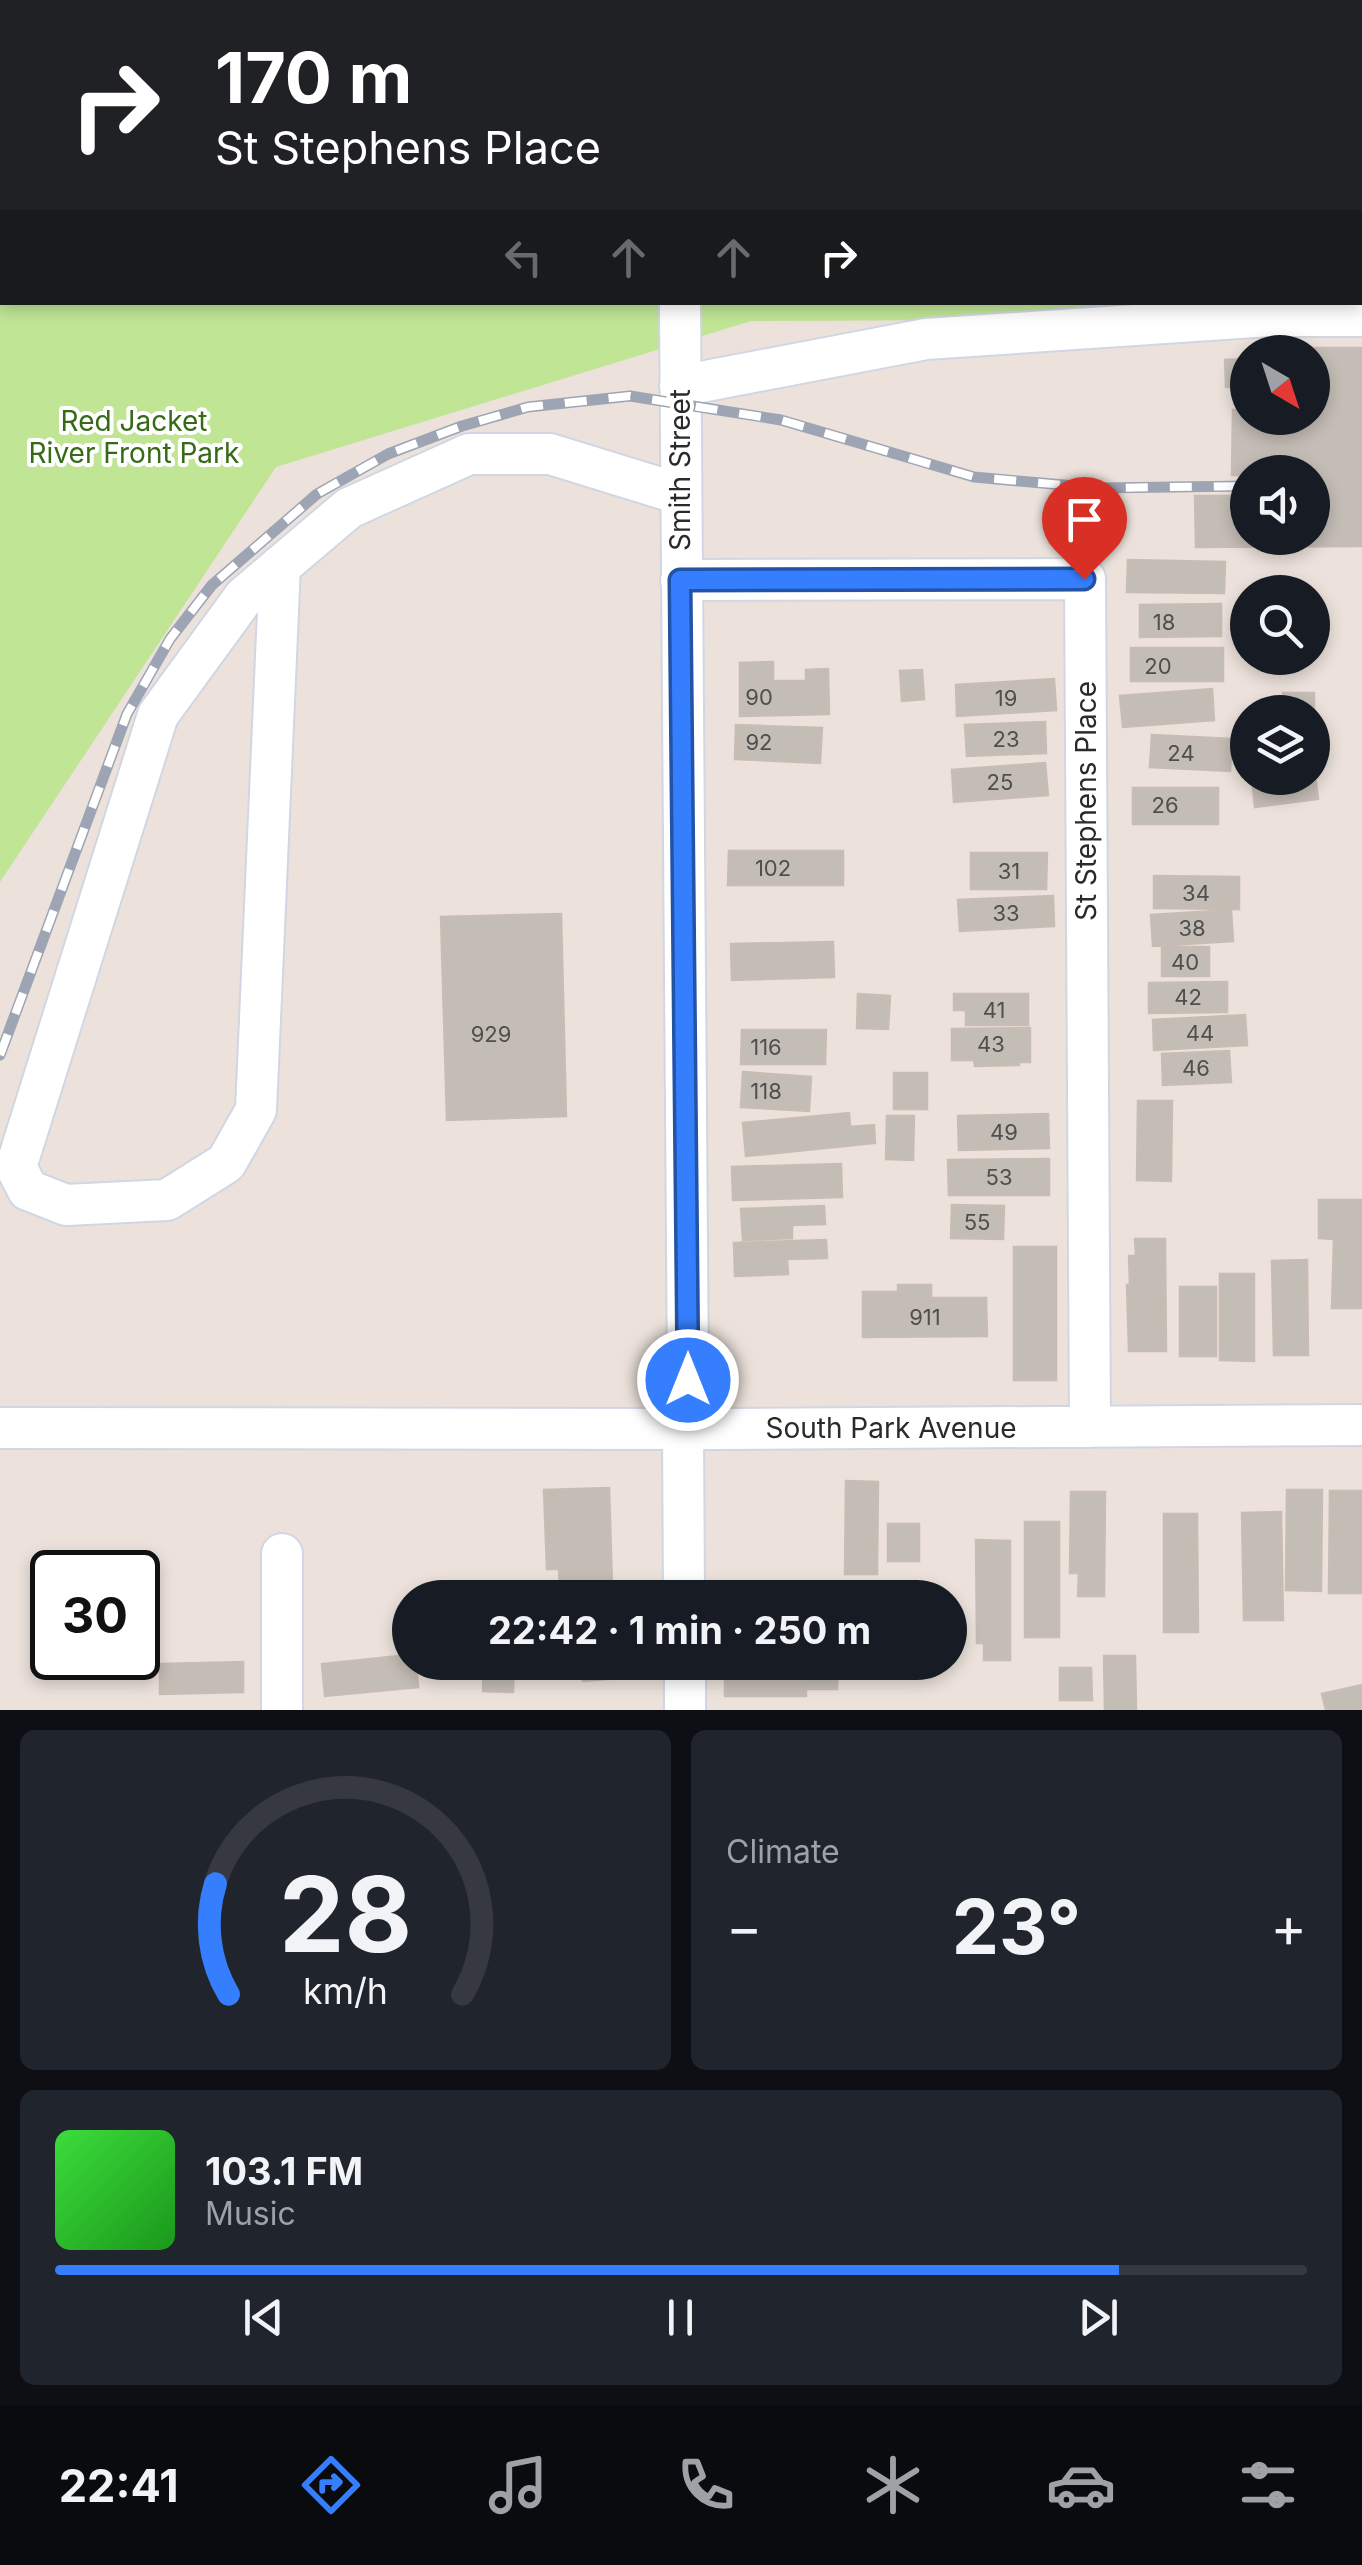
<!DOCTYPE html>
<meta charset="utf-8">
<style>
:root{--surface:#171b24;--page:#20242c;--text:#f1f3f6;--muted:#9ea1a6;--line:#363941;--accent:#357fff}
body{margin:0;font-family:Inter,sans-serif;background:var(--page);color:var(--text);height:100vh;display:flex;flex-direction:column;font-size:38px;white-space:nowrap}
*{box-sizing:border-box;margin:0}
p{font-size:32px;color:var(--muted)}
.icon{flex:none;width:55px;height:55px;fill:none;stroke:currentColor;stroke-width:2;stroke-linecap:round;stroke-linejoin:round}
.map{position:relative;height:1710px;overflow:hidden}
.drawer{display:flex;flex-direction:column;gap:20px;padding:20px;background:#0d0f14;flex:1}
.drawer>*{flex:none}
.top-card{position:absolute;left:0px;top:0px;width:1362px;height:305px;box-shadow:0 5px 15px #0003;background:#202124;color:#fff;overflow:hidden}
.needle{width:65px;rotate:141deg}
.tools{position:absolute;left:1230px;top:335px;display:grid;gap:20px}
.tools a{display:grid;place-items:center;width:100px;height:100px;border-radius:50%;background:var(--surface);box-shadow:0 5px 15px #0003;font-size:50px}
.speed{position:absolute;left:30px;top:1550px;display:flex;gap:20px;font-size:50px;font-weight:700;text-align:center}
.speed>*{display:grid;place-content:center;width:130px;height:130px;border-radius:50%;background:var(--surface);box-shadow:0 5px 15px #0003;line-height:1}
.speed .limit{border:5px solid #111;border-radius:15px;background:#fff;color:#111}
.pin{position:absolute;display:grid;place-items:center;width:85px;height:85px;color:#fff;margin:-102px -42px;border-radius:50% 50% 50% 0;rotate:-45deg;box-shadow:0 0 10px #0007}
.pin .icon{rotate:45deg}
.me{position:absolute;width:110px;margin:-55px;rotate:0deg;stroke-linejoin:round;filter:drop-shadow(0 0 8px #0008)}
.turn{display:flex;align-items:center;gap:35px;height:210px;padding:0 50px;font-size:45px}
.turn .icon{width:130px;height:130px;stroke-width:2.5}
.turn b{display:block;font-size:70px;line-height:85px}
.lanes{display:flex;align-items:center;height:95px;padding:0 50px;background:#0003;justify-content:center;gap:50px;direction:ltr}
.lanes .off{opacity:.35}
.big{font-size:75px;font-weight:700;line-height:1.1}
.drawer .card{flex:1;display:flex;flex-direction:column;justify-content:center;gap:15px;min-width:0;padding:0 35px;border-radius:15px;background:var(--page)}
.drawer .dial{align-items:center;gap:0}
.dial svg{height:260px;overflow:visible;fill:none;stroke:var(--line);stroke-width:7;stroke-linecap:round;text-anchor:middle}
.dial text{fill:var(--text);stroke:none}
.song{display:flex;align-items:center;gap:30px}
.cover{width:120px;height:120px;border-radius:15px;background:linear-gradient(135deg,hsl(120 70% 55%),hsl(120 70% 35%))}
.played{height:10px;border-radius:5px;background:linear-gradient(90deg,var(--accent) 85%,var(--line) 85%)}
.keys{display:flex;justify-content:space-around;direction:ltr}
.heat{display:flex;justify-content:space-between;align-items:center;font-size:55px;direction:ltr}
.drawer .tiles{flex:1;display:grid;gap:20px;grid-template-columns:1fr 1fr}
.card:last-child{grid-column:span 2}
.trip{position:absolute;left:392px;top:1580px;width:575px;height:100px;border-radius:50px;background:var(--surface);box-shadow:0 5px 15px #0003;font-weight:700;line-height:100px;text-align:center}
.dock{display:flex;height:160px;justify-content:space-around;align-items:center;background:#090b0e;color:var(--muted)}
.dock .icon{width:70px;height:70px}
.dock .current{color:var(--accent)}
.dock b{font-size:45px;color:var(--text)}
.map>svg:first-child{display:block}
.green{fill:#bfe595;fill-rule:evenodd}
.building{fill:#c4bdb6;stroke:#c8bdb4;stroke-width:2.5}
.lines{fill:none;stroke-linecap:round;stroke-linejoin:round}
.minor-casing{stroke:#d0d7e3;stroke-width:44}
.minor{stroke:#fff;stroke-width:40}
.rail-casing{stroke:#9da5b5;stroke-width:11}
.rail{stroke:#fff;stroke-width:8;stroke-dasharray:22;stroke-linecap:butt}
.route-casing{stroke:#2253a6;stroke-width:25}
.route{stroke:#357fff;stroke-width:18}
.labels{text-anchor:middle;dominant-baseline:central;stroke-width:8;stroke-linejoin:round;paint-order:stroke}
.number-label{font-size:22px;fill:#504f4d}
.park-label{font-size:28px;fill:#376917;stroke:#fff}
.street-label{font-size:28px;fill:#2a2a2a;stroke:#fff}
</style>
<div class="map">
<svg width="1362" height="1710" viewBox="0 0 1362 1710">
<rect width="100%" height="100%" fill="#ece2db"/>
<path class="green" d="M0,0H1362V318L751,321L276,467L0,882ZM2,2H1360V302H2Z"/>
<path class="building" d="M1312,348H1362V546L1196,547L1195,496H1248V538H1312V497H1321L1322,476H1312V472H1248V475H1232L1233,410H1248V418H1312V410L1321,409L1322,364H1312Z
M1248,359V387H1226L1225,360Z
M1128,560L1225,562L1224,593L1127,592Z
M1221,604V636L1140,637V605Z
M1131,648H1223V681H1131Z
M773,662V681H806V670L828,669L829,714L740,716V663Z
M922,670L924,699L902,701L900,671Z
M1054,679L1056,710L957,716L956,685Z
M1212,689L1214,720L1123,727L1120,696Z
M1283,693H1314V734L1312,712H1283Z
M1045,722L1046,753L967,756L965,725Z
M736,725L822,728L820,763L735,759Z
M1152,735L1232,739L1230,771L1150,767Z
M1045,763L1048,795L954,802L952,770Z
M1312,767H1314L1318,799L1255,807L1252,778H1312Z
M1133,788H1218V824H1133Z
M729,851H843V885H728Z
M971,853H1047L1046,889H971Z
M1154,876L1239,877V909L1154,908Z
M1053,896L1054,926L960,931L958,900Z
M1231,910L1233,941L1153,946L1151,915Z
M561,914L566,1116L447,1120L441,917Z
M833,942L834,977L732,980L731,944Z
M1162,947H1209V976H1162Z
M1227,982V1012L1149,1013V983Z
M858,994L890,996L888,1029L857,1028Z
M954,994H1028V1025H966V1010H954Z
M1245,1015L1247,1045L1154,1050L1153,1020Z
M1030,1028V1062H1019V1065L975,1066L974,1060H952V1029Z
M742,1030H826L825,1064H741Z
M1229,1051L1231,1082L1163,1085L1162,1054Z
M743,1072L811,1077L809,1111L741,1107Z
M894,1073H927V1109H894Z
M1138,1101H1172L1171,1181L1137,1180Z
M849,1113L850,1127L874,1125L875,1143L746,1156L743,1123Z
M1048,1114L1049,1148L959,1150L958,1116Z
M887,1116H914L913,1160L886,1159Z
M1049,1159V1195H949L948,1160Z
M841,1164L842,1197L733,1200L732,1167Z
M1319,1200H1362L1361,1308H1332L1334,1239L1319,1238Z
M952,1205L1004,1206L1003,1239L951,1238Z
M824,1206L825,1224L792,1225V1238L743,1240L741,1209Z
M1135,1239H1165L1166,1351H1129L1127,1285H1130L1129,1256H1136Z
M826,1240L827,1258L787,1259L788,1274L735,1276L734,1243Z
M1014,1247H1056V1380H1014Z
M1307,1260L1308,1355H1274L1272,1261Z
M1220,1274H1254V1361L1220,1360Z
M898,1285H931V1298H986L987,1336L863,1337V1292H898Z
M1180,1287H1216V1356H1180Z
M846,1481L878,1482L877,1574H845Z
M609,1488L612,1584L580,1585V1598H560L559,1569H547L544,1490Z
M1287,1490H1322L1321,1591L1286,1590Z
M1330,1491H1362V1593H1329Z
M1071,1492H1105L1104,1596H1078L1079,1573H1070Z
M1281,1512L1283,1620H1244L1242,1513Z
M1164,1514H1197L1198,1632H1164Z
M1025,1522H1059V1637H1025Z
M888,1524H919V1561H888Z
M976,1540L1010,1541V1660H984V1643H977Z
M410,1655V1662H416L418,1687L325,1696L322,1664Z
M1104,1656H1135L1136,1710H1105Z
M243,1662V1692L160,1694V1664Z
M484,1662H514L513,1692L483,1691Z
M582,1662H618L619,1678L583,1681Z
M725,1663H838L837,1689H806V1696H725Z
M1060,1668H1091L1092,1700H1060Z
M1362,1685V1710H1326L1322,1694Z"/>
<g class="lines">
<defs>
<path id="minor" d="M678,0V2
M680,302L688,1380L683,1429L684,1598
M680,386L926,339L1269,316H1362
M280,566L256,1110L226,1163L167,1200L66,1205L28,1190L16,1167L158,715L244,597L349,508L469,454H550L680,494
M681,580L1085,579L1090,1427
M0,1428L713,1429L1362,1425
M282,1554V1710
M685,1662V1710"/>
</defs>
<use href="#minor" class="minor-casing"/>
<use href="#minor" class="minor"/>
<defs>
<path id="rail" d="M0,1055L127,714L170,639L212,585L317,494L388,454L462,426L528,407L630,396L781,420L974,477L1098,488L1248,486"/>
</defs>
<use href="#rail" class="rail-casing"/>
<use href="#rail" class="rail"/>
</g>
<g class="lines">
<defs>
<path id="route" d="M688,1380L680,580L1084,579"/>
</defs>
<use href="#route" class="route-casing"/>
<use href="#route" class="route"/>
</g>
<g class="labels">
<g class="number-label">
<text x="1164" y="622">18</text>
<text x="1158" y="666">20</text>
<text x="759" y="697">90</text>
<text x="1006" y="698">19</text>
<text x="1006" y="739">23</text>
<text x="759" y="742">92</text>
<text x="1181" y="753">24</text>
<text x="1000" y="782">25</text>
<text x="1165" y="805">26</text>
<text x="773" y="868">102</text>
<text x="1009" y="871">31</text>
<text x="1196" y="893">34</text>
<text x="1006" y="913">33</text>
<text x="1192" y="928">38</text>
<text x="1185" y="962">40</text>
<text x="1188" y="997">42</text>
<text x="994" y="1010">41</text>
<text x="1200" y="1033">44</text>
<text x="491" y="1034">929</text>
<text x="991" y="1044">43</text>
<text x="766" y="1047">116</text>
<text x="1196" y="1068">46</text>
<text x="766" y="1091">118</text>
<text x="1004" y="1132">49</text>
<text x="999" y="1177">53</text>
<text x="977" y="1222">55</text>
<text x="925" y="1317">911</text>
</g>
<g class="park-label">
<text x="134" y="421">Red Jacket<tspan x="134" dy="32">River Front Park</tspan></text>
</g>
<g class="street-label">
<text transform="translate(680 470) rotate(-90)">Smith Street</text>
<text transform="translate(1086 801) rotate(-90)">St Stephens Place</text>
<text x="891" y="1428">South Park Avenue</text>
</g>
</g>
</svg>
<div class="tools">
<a><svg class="needle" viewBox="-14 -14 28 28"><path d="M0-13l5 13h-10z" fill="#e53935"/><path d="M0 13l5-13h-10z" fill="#9ea1a6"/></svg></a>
<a><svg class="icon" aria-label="sound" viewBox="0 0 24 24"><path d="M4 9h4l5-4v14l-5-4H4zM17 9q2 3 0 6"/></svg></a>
<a><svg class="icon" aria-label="search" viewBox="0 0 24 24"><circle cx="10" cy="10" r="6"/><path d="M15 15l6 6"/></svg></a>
<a><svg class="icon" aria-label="layers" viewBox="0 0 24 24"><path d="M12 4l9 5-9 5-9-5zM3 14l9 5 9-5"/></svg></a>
</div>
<div class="speed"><div class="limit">30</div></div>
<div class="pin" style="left:1084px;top:579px;background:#d93025"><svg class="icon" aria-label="arrive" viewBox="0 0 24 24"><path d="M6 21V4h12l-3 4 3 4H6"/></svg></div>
<svg class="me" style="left:688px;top:1380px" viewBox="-20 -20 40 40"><circle r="17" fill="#357fff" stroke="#fff" stroke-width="3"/><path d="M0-11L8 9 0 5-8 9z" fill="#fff"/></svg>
<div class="trip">22:42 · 1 min · 250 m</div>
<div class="top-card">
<div class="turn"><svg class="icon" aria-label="right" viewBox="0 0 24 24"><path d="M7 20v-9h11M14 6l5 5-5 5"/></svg><div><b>170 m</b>St Stephens Place</div></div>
<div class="lanes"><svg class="icon off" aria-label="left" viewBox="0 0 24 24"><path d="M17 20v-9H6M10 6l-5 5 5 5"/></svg><svg class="icon off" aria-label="ahead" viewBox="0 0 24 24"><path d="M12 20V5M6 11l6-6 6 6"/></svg><svg class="icon off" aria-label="ahead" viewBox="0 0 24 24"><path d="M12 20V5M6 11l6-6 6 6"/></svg><svg class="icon" aria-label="right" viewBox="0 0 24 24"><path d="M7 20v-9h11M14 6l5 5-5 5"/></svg></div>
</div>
</div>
<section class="drawer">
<div class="tiles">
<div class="card dial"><svg viewBox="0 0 100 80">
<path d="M14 69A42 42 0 1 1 86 69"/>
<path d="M14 69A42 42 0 0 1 10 35" stroke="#357fff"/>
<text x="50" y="56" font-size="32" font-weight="700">28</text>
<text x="50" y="72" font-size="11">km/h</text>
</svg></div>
<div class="card"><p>Climate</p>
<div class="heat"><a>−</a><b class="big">23°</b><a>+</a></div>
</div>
<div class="card">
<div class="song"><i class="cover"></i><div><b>103.1 FM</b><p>Music</p></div></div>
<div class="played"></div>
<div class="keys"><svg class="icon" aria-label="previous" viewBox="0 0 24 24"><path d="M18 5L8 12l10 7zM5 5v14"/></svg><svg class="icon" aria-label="pause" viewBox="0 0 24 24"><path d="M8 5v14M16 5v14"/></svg><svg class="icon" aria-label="next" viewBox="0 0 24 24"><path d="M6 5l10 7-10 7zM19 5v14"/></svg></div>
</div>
</div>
</section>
<nav class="dock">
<b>22:41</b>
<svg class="icon current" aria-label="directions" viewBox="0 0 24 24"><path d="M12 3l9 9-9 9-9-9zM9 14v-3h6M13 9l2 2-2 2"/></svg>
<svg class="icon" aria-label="music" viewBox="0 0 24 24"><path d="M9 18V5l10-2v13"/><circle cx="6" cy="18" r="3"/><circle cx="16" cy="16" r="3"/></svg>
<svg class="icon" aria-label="phone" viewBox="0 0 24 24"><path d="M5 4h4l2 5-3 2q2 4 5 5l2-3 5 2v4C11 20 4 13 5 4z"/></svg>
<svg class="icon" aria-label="climate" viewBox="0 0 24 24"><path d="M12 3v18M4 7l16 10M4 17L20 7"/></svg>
<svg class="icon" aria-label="car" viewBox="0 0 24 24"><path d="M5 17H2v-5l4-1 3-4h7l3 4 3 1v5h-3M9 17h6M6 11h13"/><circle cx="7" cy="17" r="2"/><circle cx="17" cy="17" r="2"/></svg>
<svg class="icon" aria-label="filters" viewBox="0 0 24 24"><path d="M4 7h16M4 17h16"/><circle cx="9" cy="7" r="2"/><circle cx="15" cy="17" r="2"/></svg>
</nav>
